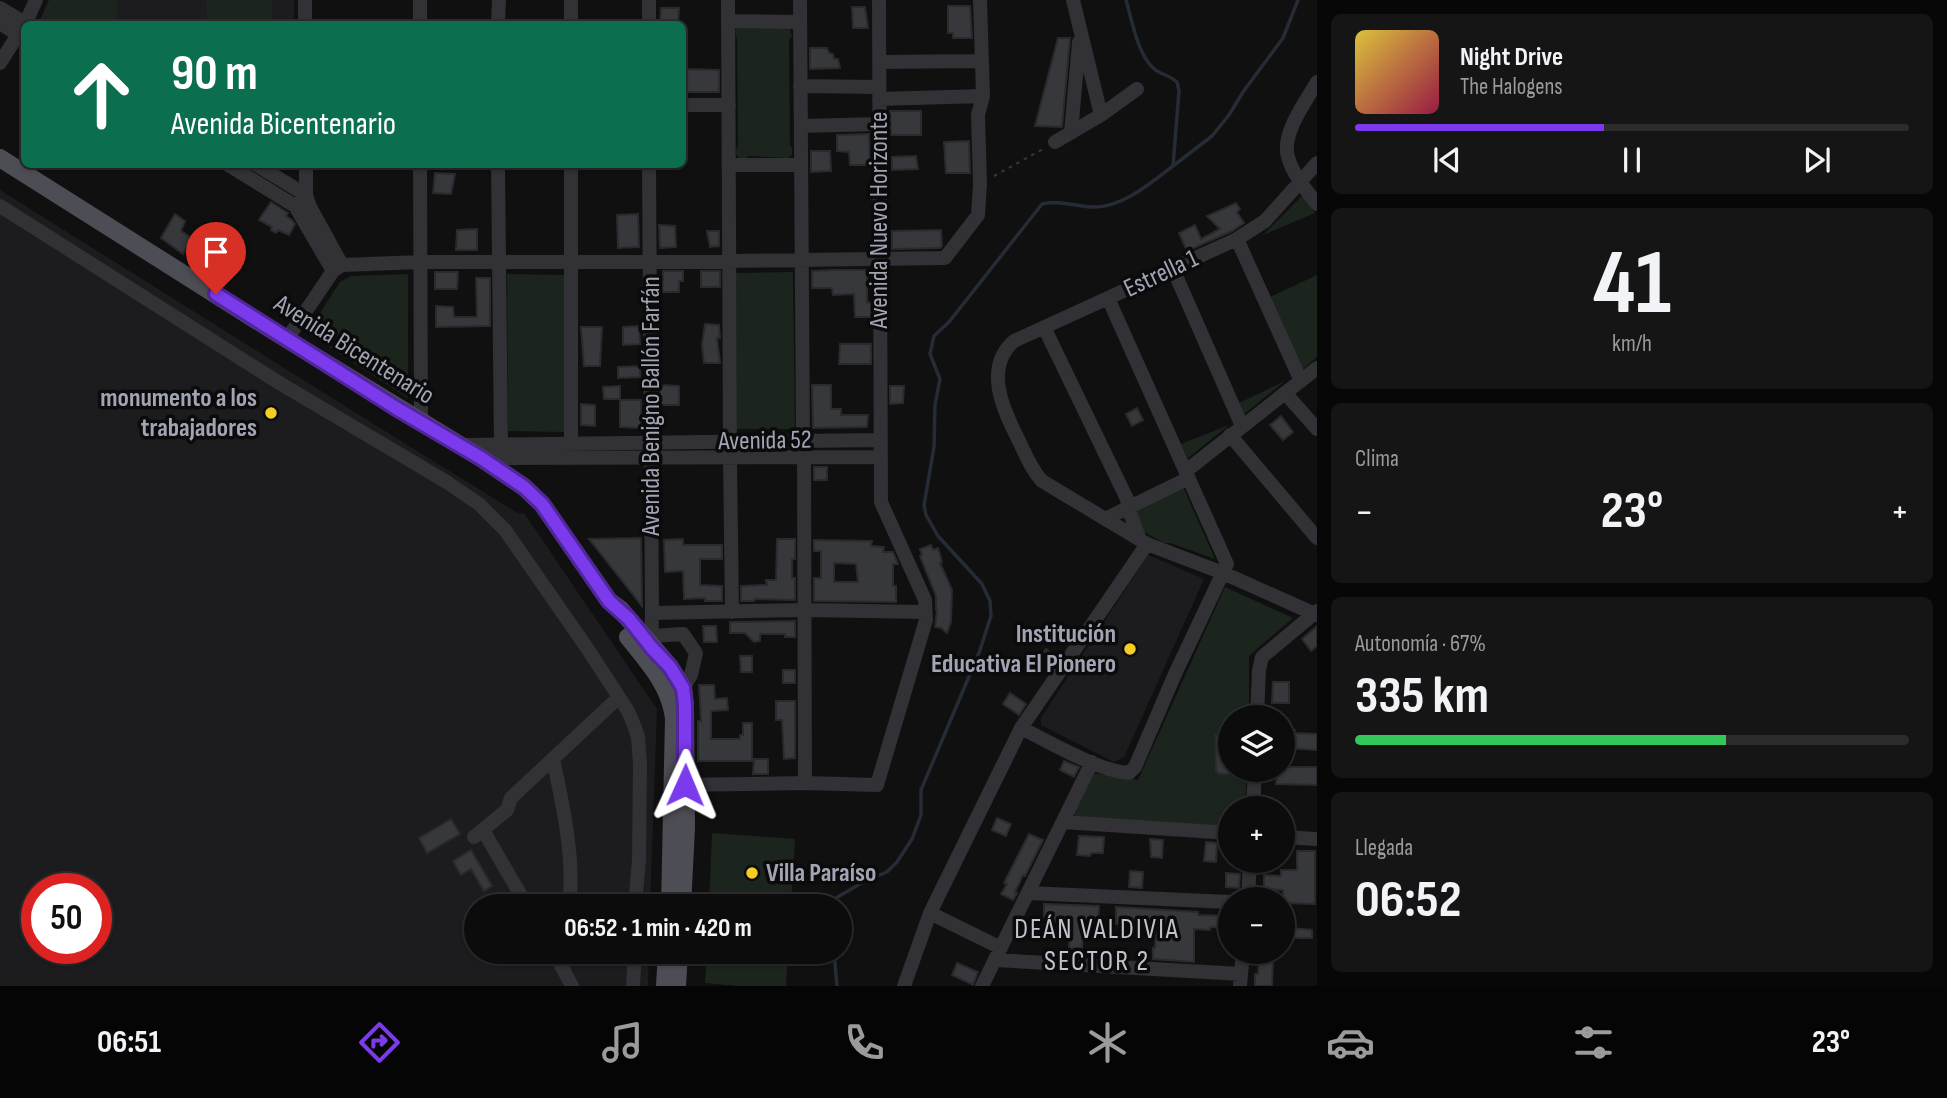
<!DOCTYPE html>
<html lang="es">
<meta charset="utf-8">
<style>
:root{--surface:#0c0c0d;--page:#151516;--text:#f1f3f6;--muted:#9a9b9d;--line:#2c2c2e;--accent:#7c3aed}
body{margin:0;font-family:"Sofia Sans Condensed",sans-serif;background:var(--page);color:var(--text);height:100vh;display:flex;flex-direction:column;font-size:26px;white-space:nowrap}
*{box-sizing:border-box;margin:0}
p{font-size:23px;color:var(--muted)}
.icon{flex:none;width:38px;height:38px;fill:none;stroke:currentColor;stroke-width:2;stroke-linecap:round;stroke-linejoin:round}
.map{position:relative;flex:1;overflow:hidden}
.panel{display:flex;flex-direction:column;gap:14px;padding:14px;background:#070707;width:630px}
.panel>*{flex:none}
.top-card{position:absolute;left:21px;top:21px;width:665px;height:147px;border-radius:10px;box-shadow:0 2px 5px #0004,0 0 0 2px var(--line);background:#0b6e4f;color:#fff;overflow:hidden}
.fabs{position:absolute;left:1218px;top:705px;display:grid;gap:14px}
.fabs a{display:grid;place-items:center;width:77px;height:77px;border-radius:50%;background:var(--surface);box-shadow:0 2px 5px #0004,0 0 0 2px var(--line);font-size:35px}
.speed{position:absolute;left:21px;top:873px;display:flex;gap:14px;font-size:35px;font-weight:700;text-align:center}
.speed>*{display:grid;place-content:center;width:91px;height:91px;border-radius:50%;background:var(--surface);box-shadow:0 2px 5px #0004,0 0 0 2px var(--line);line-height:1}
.speed .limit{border:10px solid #d22;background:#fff;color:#111}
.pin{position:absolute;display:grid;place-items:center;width:60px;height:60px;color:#fff;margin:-72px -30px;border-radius:50% 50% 50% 0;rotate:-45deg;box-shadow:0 0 7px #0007}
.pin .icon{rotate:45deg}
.me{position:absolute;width:77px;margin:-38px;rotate:1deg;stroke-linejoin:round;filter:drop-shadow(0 0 5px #0008)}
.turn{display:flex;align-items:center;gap:24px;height:147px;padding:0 35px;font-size:32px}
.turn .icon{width:91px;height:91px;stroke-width:2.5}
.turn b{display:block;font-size:49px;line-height:60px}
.big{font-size:52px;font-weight:700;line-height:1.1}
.panel .card{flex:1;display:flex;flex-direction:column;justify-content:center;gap:10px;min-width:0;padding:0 24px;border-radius:10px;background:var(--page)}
.panel .dial{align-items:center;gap:0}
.dial b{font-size:91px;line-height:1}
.song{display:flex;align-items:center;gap:21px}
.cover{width:84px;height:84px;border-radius:10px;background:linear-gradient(135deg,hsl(50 70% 55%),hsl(340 70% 35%))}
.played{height:7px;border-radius:4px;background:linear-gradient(90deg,var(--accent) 45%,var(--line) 45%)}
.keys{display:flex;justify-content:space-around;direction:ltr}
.heat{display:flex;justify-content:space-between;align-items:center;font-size:38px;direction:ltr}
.charge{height:10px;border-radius:5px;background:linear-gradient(90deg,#34c759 67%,var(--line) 0)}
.trip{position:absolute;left:464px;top:894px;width:388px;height:70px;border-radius:35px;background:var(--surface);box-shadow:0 2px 5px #0004,0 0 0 2px var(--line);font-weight:700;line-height:70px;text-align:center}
.menu{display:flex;height:112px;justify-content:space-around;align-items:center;background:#050505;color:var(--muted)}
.menu .icon{width:49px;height:49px}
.menu .selected{color:var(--accent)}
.menu b{font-size:32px;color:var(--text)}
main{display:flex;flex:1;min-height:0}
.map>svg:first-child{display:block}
.built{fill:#1c1c1e;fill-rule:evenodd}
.green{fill:#1c241e}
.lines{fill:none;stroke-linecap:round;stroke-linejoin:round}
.stream{stroke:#262c35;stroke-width:3.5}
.building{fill:#37383c;stroke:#2a2a2d;stroke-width:2;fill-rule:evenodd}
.path{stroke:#37383d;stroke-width:2;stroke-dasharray:3.5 5;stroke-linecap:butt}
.minor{stroke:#313136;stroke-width:14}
.major{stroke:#4d4d55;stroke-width:18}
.route-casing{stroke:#51269a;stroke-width:18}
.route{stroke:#7c3aed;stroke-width:12}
.poi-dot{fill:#f6cd23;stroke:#0b0b0c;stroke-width:2.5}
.labels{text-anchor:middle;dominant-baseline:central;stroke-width:7;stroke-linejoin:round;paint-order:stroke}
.street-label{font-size:26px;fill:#a1a4b3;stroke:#0b0b0c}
.poi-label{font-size:26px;font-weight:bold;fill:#a1a4b3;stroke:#0b0b0c;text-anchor:end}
.neighbourhood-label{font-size:28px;letter-spacing:2px;fill:#c2c3cf;stroke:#0b0b0c}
</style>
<main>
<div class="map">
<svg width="1317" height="986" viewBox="0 0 1317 986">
<rect width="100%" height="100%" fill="#101011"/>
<path class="built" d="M49,0H294V24H48L40,20Z
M0,190L372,423L519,514L524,513L657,709L650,906H476V952H649L648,986H0ZM37,889H96V948H37Z
M1148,555L1204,579L1124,757L1114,762L1041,725V718Z"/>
<path class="green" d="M49,0H117V24H48L40,20Z
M206,0H272V24H207Z
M789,27L792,36L789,40L790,146L792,148V155L788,158L748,156L747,158H739C733,152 737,151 738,144L737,40L735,31L737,28Z
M1303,195L1315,213L1263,235Z
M793,272L795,429H737L736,273Z
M408,274V398L307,333L340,282L351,276Z
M507,274L564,275V432L508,431Z
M1317,275V357L1302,370L1268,298Z
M1285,381L1244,414L1239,403Z
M1229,425L1188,458L1181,444Z
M1183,487L1215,559L1170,543H1164L1142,531L1136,511Z
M1225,587L1293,618L1251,654L1249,657V717L1230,718V770H1247L1245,808H1230V827L1075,816L1074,814L1093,773L1138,780Z
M712,833L795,839L791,906H709Z
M707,952H788L786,986H738L705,983Z"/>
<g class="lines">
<path class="stream" d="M1173,166L1212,136L1229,115L1243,92L1283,38L1298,0
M830,906L836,898L865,881L887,872L897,862L912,839L921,815V790L979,653L991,616L990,601L982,584L938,536L926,515L924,505L934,447L935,405L940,379L930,354L934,336L949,322L1042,204C1058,200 1074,206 1091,207C1121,209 1151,183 1173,166L1179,91L1177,82C1170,76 1164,75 1157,71C1138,59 1132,20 1126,0
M834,952L837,986"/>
</g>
<path class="building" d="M948,6H970L972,38H953V33H948Z
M852,7H865L868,28H853Z
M661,8H679L678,24H660Z
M1058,38H1070L1062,127L1035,126Z
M810,48H827L829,53L833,54L834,59H838L840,68L810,69Z
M682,69L719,70V92H682Z
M890,111H921V135H891Z
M869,134L870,165H850L849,152L837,151V135Z
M969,141L970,173H946L944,142Z
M811,151H830L831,171L811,172Z
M916,156L918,169L892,170V157Z
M435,173L455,174L451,194L433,193Z
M271,202L288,213L286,216L292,220L295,224L289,235L278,230L276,233L271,230L272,227L259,220Z
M1236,203L1240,209L1237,212L1244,223L1232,231L1187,251L1179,233L1195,225L1201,239L1220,229L1207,216Z
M175,214L185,221L181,231L192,238L183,254L161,238Z
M638,214L639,247L618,248L617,215Z
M659,225L675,226L676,247L660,248Z
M477,229V250H456L457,230Z
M941,230L942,246L940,248L892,249V231Z
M707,231H719V246L710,247Z
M832,270H867V302L871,303V317H855L854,294L833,295L832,288H812V271Z
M663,271H683V281H679V292H662Z
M701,271H720V287H701Z
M435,272H458L457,289H435Z
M476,278H490V326L436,327V306L453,307L454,317H477Z
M705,324L719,325L720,338H717L720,363H704L702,345Z
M639,326L640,344L623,345V327Z
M581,327H602L600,366H584Z
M840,344H871V364H839Z
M640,366V377L618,378V367Z
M660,385L679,386V405H660Z
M812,385H831V409H841V415H868L867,427L813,428Z
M620,386V399H604L603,387Z
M890,386H904L903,403L890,404Z
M620,400H641V428L620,427Z
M581,404L595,405V426L581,425Z
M1137,408L1143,420L1132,426L1126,414Z
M1281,416L1293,432L1283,440L1270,425Z
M814,467H827V480H814Z
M641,538L642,606L589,539Z
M683,539V545H722V559H700V585L722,586V601H705V598L684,599L683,571L665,572L664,540Z
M777,539H795V559H792V578H795V600L754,599V601H741V586L767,585L766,580H776Z
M814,540L872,541L871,546L884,547L883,552H893L898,564H893V586H896V602L814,601V578H821V551H814ZM834,563L856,564L858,582H834Z
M931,545L933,550L938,548L942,562L940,563L952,590L951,622L947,633L941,628L935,627L937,610H936V596L920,556L922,555L920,549Z
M795,621V637H785V634H760V641L754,642L745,633H730V622Z
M703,626H716L717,642H704Z
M1317,626V646L1311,651L1302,639Z
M1046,649L1058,658L1050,668L1038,660Z
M740,656H752V672H741Z
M783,670H795V683H783Z
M1273,682H1289V703H1272Z
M699,685H714L715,699L727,698L728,710L711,711V739H740V735H743V723H752V761H698V721H701Z
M1010,693L1026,704L1019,715L1003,704Z
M776,701H795V758L784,759L782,720H776Z
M1283,729L1295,730L1294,733L1317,734V750L1283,748Z
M1215,735H1230V772L1228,774H1219L1216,771Z
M754,759H768V774H753Z
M1064,761L1079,767L1074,777L1060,770Z
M1283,767H1317V785L1276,784L1277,770H1283Z
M997,818L1011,824L1006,836L992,830Z
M451,819L460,834L427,853L419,838Z
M1029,834L1043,840L1025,876L1023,875L1015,892L1017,893L1013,900L1001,894L1007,884L1004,883Z
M1079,836L1104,837L1103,853H1091L1090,856L1077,855Z
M1150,839L1163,840L1162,858L1151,857Z
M1206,842L1217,843L1216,862L1204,861Z
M471,850L492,886L484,891L471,869L461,875L453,861Z
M1297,851H1315V904L1283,903V890L1264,889V875L1281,876V870H1297Z
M1130,871L1143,872L1142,888L1129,887Z
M1226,873L1240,874L1239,888L1226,887Z
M1044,904L1099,906L1098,922L1084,921L1082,949L1069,948L1070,923L1050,922V917H1044Z
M1116,907L1198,912V915L1230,916V928L1210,927V930L1194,929V962L1153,959V948H1155L1156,927L1116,924Z
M1292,928L1312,930V938H1292Z
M1259,959L1273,960L1272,986H1255V974H1258Z
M957,963L978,972L973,985L952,975Z"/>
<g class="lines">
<path class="path" d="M994,176L1045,148"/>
<path class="minor" d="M305,0V24
M420,0V24
M649,0V24
M728,0L730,442
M800,0L803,440
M1073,0L1101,115
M0,8L27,24
M728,21L799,22
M0,23L24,39
M25,24L36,0
M498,24L499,0
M571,24V0
M879,62L981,61
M0,63L24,25
M1317,82C1306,101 1281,134 1288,157C1293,175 1306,190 1317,204
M800,86L879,87
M879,99L983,96
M682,105H729
M801,126L879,124
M1071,133L1079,42
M1055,142L1101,115L1137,89
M1317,163L1265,221L1237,239L1014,341C982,369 1005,413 1020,443C1026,456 1032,470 1042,481L1147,544L1223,573L1317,615
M227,164L295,206L333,271
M255,164L306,195L310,207L342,265
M420,164L421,423
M498,164L501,450
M571,164V443
M649,164L652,613L651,650
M730,165H801
M301,200L306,195V164
M0,206L281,384L445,481L479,504L505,530L587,648L628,711L634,725L638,737L640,764L639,859L635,906
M1237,239L1301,381
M1173,269L1242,426
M1044,327L1127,499L1128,507L1140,540
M287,339L333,271L342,265L421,262H650L945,258L978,215L980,184L978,115L983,96L980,0
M1286,394L1317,429
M1230,435L1317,538
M458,445L880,440
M804,457L805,783
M481,458L881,457
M730,458L732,612
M1186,471L1317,368
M1105,519L1189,478
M652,613L805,610L925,612
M683,634L696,653L691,675L683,688
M652,636L683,634
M1257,718L1259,670L1262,657L1317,611
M1021,728C1050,742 1098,771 1129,773L1135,767L1175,674L1227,564L1108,298
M553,759C563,805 575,860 569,906
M676,785L805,783L877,785L926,620L925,600L881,502L879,0
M1253,808L1255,770
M1063,822L1230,833
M483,830L527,906
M474,837L507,810L511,798L619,697
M1283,837L1317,839
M1028,893L1230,902
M1248,900L1250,861
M930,913L1001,948
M554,952L572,986
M995,960L1241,974
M633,986L635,952
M904,986L930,913L1021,728L1147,544
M982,986L1092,762
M1240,986L1243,952"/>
<path class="major" d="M0,158L275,332L481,458L524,487L542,504L609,601L620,609L670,667L683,688L685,705L686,828L682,906
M628,637C648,662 670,685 674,718L670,906
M665,986L667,952
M677,986L679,952"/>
</g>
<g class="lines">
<defs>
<path id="route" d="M216,294L396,408L481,458L524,487L542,504L609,601L629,619L652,648L670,667L683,688L685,705V785"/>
</defs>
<use href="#route" class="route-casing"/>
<use href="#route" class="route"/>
</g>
<g class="poi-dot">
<circle cx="271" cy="413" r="7"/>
<circle cx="1130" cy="649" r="7"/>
<circle cx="752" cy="873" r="7"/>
</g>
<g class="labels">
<g class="street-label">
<text transform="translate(879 220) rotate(-90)">Avenida Nuevo Horizonte</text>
<text transform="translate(1161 274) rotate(-25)">Estrella 1</text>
<text transform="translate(354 350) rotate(32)">Avenida Bicentenario</text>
<text transform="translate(651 406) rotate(-90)">Avenida Benigno Ballón Farfán</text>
<text transform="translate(765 441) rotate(-1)">Avenida 52</text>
</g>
<g class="poi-label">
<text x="257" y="398">monumento a los<tspan x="257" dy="30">trabajadores</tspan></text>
<text x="1116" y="634">Institución<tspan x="1116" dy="30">Educativa El Pionero</tspan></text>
<text x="766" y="873" text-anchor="start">Villa Paraíso</text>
</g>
<g class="neighbourhood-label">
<text x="1097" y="929">DEÁN VALDIVIA<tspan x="1097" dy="32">SECTOR 2</tspan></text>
</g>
</g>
</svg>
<div class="fabs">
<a><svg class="icon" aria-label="layers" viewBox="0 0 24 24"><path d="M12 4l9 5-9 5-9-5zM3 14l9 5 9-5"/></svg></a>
<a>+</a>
<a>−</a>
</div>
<div class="speed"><div class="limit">50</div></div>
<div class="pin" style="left:216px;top:294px;background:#d93025"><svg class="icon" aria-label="arrive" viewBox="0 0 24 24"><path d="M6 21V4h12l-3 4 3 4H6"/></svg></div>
<svg class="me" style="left:685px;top:785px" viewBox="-20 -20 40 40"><path d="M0-17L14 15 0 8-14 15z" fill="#7c3aed" stroke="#fff" stroke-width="4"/></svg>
<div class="trip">06:52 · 1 min · 420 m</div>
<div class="top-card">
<div class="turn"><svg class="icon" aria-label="ahead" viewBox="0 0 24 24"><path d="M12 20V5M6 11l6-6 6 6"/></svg><div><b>90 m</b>Avenida Bicentenario</div></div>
</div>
</div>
<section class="panel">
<div class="card">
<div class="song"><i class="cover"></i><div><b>Night Drive</b><p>The Halogens</p></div></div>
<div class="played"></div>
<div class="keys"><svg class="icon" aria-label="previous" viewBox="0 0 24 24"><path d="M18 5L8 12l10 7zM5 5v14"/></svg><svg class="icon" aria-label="pause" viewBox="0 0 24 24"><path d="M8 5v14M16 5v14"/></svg><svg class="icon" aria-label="next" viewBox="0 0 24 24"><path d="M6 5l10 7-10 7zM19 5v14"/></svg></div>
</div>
<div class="card dial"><b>41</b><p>km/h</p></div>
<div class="card"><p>Clima</p>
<div class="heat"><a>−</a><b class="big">23°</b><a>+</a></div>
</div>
<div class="card"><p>Autonomía · 67%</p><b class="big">335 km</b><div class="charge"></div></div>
<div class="card"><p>Llegada</p><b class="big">06:52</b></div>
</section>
</main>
<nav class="menu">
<b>06:51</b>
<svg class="icon selected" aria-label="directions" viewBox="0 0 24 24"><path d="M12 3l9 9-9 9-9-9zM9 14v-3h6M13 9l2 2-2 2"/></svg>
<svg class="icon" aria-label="music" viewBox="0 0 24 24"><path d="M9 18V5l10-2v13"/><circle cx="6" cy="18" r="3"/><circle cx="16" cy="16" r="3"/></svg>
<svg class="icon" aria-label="phone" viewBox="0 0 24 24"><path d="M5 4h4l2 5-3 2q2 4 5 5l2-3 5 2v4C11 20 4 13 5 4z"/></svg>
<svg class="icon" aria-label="climate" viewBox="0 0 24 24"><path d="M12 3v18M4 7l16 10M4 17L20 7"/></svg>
<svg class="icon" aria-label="car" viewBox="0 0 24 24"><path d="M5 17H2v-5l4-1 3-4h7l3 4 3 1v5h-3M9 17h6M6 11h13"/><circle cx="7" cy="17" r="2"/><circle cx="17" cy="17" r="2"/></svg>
<svg class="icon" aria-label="filters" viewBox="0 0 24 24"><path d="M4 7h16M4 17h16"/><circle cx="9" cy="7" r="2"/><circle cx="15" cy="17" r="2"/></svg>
<b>23°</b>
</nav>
